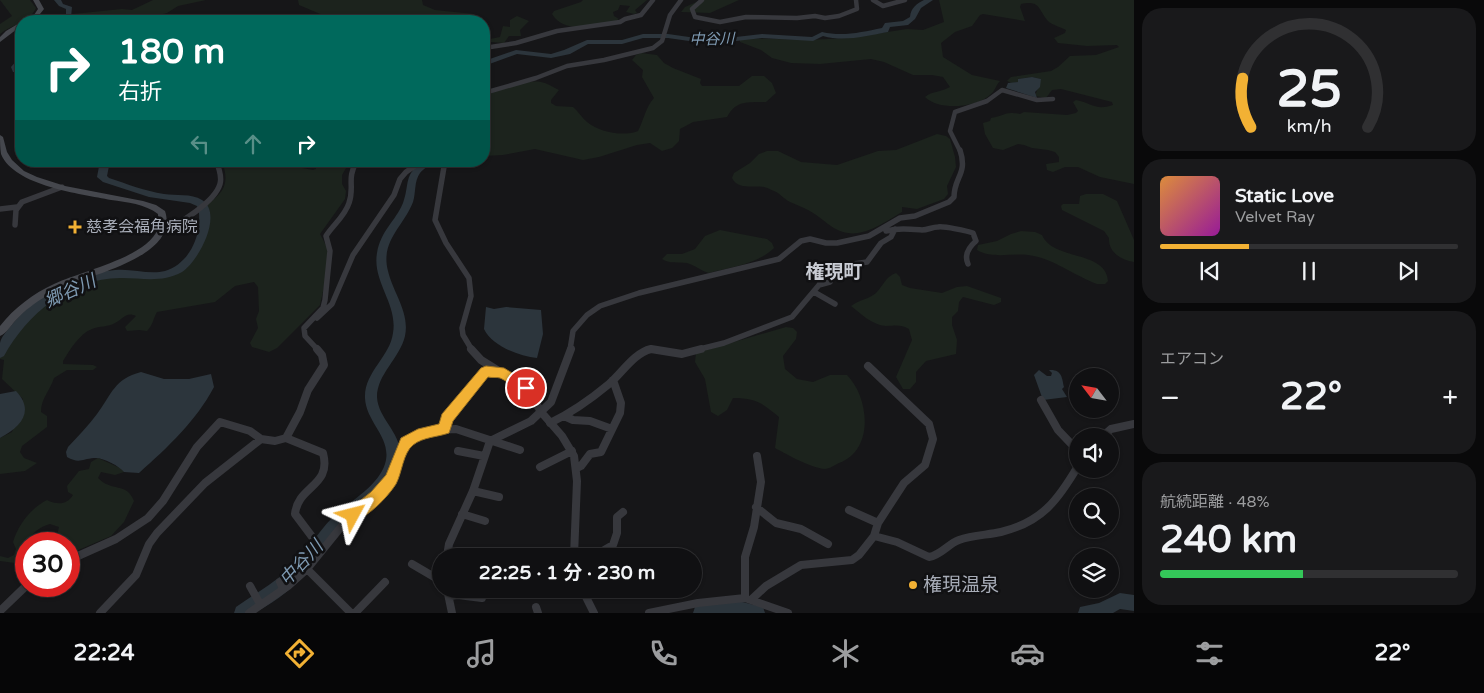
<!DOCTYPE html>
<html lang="ja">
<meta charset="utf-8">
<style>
:root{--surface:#101012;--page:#19191b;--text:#f1f3f6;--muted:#9c9d9f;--line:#303032;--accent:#f2b134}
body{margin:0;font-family:"Varela Round","Noto Sans JP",sans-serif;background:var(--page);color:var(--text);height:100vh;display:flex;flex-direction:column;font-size:19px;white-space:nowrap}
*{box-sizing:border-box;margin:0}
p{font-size:16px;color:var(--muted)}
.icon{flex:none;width:28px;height:28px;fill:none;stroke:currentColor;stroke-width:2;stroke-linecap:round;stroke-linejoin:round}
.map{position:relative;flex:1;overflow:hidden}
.details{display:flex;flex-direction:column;gap:8px;padding:8px;background:#09090a;width:350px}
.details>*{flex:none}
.guide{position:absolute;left:15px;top:15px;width:475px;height:152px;border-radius:20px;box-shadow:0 1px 4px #0004,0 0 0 1px var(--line);background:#00695c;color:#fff;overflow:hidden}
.needle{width:32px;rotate:301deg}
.buttons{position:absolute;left:1069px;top:368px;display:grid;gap:10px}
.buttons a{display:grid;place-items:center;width:50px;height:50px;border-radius:50%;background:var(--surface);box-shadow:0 1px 4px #0004,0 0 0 1px var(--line);font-size:25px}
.speed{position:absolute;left:15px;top:532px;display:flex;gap:10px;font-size:25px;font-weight:700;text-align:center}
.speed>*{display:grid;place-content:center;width:65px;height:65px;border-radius:50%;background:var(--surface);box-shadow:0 1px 4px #0004,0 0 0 1px var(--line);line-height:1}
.speed .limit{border:8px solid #d22;background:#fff;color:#111}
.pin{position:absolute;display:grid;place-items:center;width:42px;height:42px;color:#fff;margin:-21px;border:2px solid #fff;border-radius:50%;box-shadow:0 1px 5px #0007}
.me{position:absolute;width:55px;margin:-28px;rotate:52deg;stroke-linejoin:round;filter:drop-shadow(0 0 4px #0008)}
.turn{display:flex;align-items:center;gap:18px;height:105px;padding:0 20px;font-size:22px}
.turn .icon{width:65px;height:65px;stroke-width:2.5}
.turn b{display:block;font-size:35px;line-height:42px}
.lanes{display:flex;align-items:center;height:48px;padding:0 20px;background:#0003;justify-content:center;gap:25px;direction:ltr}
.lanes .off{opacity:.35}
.big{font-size:38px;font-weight:700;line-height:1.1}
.details .tile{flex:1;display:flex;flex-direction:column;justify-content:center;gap:8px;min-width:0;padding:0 18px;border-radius:20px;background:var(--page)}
.details .dial{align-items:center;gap:0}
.dial svg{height:130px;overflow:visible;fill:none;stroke:var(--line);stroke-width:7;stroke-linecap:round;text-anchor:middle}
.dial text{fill:var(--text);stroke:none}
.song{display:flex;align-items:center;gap:15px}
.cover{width:60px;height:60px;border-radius:8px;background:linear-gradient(135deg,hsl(30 70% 55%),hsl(300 70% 35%))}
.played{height:5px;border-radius:2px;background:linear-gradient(90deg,var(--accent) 30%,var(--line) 30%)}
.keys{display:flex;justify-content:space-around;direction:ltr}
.heat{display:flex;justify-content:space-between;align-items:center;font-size:28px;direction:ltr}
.charge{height:8px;border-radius:4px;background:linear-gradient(90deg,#34c759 48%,var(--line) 0)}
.trip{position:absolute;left:432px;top:548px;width:270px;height:50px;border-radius:25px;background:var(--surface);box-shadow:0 1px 4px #0004,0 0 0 1px var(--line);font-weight:700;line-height:50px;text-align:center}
.tab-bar{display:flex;height:80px;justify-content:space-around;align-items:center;background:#060607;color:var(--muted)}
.tab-bar .icon{width:35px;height:35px}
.tab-bar .selected{color:var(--accent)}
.tab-bar b{font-size:22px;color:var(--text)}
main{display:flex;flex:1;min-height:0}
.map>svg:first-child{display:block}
.green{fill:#1c231d}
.water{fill:#2c353c}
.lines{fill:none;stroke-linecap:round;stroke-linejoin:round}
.river{fill:#2c353c;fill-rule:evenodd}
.minor-far2{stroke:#37383d;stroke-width:4.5}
.minor-far1{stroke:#37383d;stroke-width:5.5}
.minor{stroke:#37383d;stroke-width:8}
.secondary{fill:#45474d;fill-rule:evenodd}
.route{fill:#f2b134;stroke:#9d7322}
.poi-dot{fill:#f2b134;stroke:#111113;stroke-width:2}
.labels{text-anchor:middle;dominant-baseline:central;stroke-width:5;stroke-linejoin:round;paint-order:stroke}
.far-water-label{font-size:15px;font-style:italic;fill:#7f9bb3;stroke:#111113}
.poi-label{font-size:16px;fill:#a8adb8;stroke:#111113;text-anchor:start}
.water-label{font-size:18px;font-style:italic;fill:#7f9bb3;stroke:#111113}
.quarter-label{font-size:19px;font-weight:bold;fill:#c9ccd4;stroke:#111113}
.near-poi-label{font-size:19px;fill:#a8adb8;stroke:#111113;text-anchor:start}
</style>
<main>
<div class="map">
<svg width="1134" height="613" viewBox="0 0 1134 613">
<rect width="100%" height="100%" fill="#161618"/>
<path class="green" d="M0,0H30L36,8C30,22 11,25 0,34V24L12,16Z
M153,0H206L178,6L167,13L155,16L148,21H55L73,14L122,9L132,10Z
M298,0H422L423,5L435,10L474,14L478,21H340V17L325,16L299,5Z
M583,0H647L635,10L637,13L634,14L626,12L630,6L620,5L618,10L613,12L614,16L619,19L614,22C593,25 565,35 552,14L554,11L581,2Z
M701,0H739L710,13L681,12L685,7Z
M939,0H1134V184L1100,177L1078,167H1065L1053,172L1047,170L1046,164L1059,162V157L1055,152L1048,150L1032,148L1024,145L1018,144L1003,150L993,148L985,134L983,123L990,121L991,118C1005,116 1004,111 1020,114L1024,112L1067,115L1076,113L1078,111L1073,102L1076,100C1092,103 1095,111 1113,105L1112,102L1061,89L1052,90L1046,98L1035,96L1041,79L1032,77L1018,79V82L1012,83L1007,81L1011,77L1051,71L1058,67L1070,56L1096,55L1119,47L1117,45L1087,46L1058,43L1054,38L1065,33L1066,30C1061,27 1052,25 1048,21C1038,10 1041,0 1021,4L1020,7L1025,21L983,14L980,15L972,26L955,32L941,43L943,57L972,75L1000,81C996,85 995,91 991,94C977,108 939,111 925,97C932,91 942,92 950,87L943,77L932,75H913L884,62L871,59L820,64L791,63L772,58L761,50L740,42V39L743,38L808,40L848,38L907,29L923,30L944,22Z
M517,16L529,21L520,30L521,36H509L504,43L491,42L484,46V33L490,39L500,37L503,26L510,27V20Z
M641,53L657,55L664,63L673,68L701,79L700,83L702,86H739L752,76H764L772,83L776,93L766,102C749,103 737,99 727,117L693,122L680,129L679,141L672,148L662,151L650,143L637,145L599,157L583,160L535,149L503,155L484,156V97C495,90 528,79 541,82C547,83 553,87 559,90L551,100V103L556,106L573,107C578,111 582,118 587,122C599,132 623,137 638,131C644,120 645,108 654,98L642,77L643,70L632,60L636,55Z
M937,134L946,136L950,139L955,157L956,167L947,186L948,194L944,199L917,209L902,207V212C887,221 866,236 848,233C832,231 822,217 808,210C803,207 796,205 790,202C786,200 782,196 778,193C774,191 768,188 764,187C752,185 738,190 732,178L734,173L750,163L759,154L767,151H778L801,162L837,165L878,151L896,150Z
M222,161H294L302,168L313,170L316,169V165L311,161H350L342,175V184L346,191L345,199L320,234L328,249L327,273L320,305L277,348L269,352L252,347L250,343L258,328L256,319L259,311L258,287L254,282L235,286L215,302L157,312C153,319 153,325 147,331L139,330L127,331L125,327L136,316C126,311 123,319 115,323C109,327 99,326 92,329C79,334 70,350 63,361V364L93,365L97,367L93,370H67L54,378C50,391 41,398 41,412L47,416V427L22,446L20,452L24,458L37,463L25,471L0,474V438L12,432L23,399L2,379L4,360L0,359C0,318 77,274 114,271C129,270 145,277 159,275C190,271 206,236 202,209C222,193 231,187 222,161Z
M1086,194H1103L1117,201L1134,240V262C1121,260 1108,252 1109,238L1104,231L1062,210L1061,206L1063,204H1079L1080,196Z
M720,230L767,239L772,243L774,248C758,264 730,267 709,273C701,271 695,265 687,263C679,262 669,264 662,259L667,254H682L695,249L705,236Z
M1021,231L1035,232L1042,235C1053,261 1106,250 1108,281L1105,284H1097C1073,275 1053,258 1028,255C1011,253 992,259 977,250L978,245L997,241L1011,234Z
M896,273L900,277L902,285L910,288L942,293L957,287L967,286L1001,298V302L994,305L963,297L959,302L958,311L952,317V325L957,340L956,354L926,361L916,372V382L910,389H903L896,377L912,340L909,329C900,324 896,326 886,326C872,325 861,314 851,306C859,300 869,299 876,293C883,286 886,276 896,273Z
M786,327L793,328L797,332L796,339L783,356L785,369L797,379L813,382L830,375H847C869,397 875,450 839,463C835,465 829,469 825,469C811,468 788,455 775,448L779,417C762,403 756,398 733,398L727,410L718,416L711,412L705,379L695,362L696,353Z
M98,458L120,468L124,472L115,475L101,472L98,478C111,492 127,482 134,501L124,522L111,536L69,554V544H55L59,527L50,524C40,527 30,533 28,544H26L25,559L15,563L0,561V556L8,558L14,555L16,549L13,542C18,525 31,508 47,500C57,505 67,505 73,495L68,492L67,486L79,471L89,469L91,462Z"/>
<path class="water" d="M1032,77L1041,79L1040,87L1035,92L1037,98L1006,88L1008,83L1018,82V79Z
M486,307L494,309L506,307L541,310L543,334L537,358C519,356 492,346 484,329Z
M1039,370L1047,376H1051L1052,373L1049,370C1062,369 1062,378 1064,387L1062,389L1067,397L1043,400L1034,375Z
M141,372L164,379H189L211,374L214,387C196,421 168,447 139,473L124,472C119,466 103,457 94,458C82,459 79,464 67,457L66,452L68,447C78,436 88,426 97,414C112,394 114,379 141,372Z
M16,391C35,411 21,427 0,438V394Z"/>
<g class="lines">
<path class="river" d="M54,0H61L63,4L72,7L71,17L66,21H58L66,15V9L59,6Z
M924,0H933L921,8L915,19L908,25L890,27L888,32C866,36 844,42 823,36L813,41L762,38L710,44L668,38H643L622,44H588L570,54L551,58L517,54L484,66V61L516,50L551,54L564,50L587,40H622L643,34H668L710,40L762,34L812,37L822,32C843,37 862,32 882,28L885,23L903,21L910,17C911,8 916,4 924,0Z
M18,59H21V65L19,67L21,69V73L13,72L11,67Z
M100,161H110L107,176L109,178C127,184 145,191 164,194C176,196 191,193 202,200C224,214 198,262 182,272C162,283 143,278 122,278C71,277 27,314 4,356L0,358C0,353 0,347 0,343C1,337 7,331 10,327C35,295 75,274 115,270C131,268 149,275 165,271C185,265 197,245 199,224C199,218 200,212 197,206L190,203L149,197L103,182L97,177Z
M424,161H434C430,166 424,168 420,173C414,181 416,193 413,202C404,226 380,241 388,271C393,293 410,312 405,336C400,358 377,374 377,397C378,419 402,433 400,456C397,490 363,506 342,528C331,540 322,554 312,567C298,584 277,601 256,612C251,613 241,613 234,613L236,607C254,594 275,583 291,567C307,552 317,533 332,518C349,501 377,488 385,464C393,438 366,423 365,398C364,372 390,357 393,333C398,304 372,282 377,253C381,230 395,222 403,203C410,184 403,174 424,161Z
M1120,593L1134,595V611L1120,609L1113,613H1078L1080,607L1099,603Z
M738,601L763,607L765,613H693L695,607L701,605Z"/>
<path class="minor-far2" d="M702,0L692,9L695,17L720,22L746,17L797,18L815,16L825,18L839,16L857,9L856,0
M873,0L883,6L905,0
M484,48L516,43L557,31L620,22L625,19L641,15L653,0
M484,93L536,78L567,66L604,60L653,48L662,41L670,15L681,0
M960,151L950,131L955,112L987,101L1002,90L1037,100L1053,99"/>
<path class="minor-far1" d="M445,161L435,220L446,243L469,278L471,296L462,328L463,335L472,350
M0,209L17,207
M15,225L16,210L22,202L62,187
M162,231C178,225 215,202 220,184C222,177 219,168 216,161
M886,231C899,228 909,229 922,230C928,230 932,227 938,227C944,226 967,231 973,233L976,241C969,247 964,255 968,264
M821,284L814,270L867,262L881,243L891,237L895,229
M814,292L835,304
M317,318L332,304L353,255L394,195L400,179L406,172L422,161
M318,350L305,336L304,328L323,308L325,300L330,251L326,236C333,225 345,216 349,203C355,186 346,179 357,161
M570,350L573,331L587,315L600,306L639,293L779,259L801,241L810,239L826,243H837L869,236L900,218L915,216L949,202L954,197C954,177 968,174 960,150
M646,350H659
M696,350L724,343L792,317L819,285L830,282"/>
<path class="minor" d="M471,349L481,360L526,388L542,413L562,436L574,456L577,481L574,556
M651,349L682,354L701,349
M868,366L929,424L933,439L925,465L904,483L878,523L874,536
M1041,400L1058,430L1078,451
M564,416L573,420L590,421L612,429
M550,423C571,413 591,399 609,384C622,373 634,353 651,349
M445,429V420L486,371L495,374L500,372
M1103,436L1111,429L1134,424
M286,438L300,412L308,390L324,365L322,355L317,349
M458,451L484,456
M540,467L572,451
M577,468L581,466L590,454L601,452L620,413L621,403L613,380
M473,491L499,497
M756,507L776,523L801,529L828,544
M849,510L878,523
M462,514L485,521
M574,552H601L613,545L617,533V517L623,512
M447,556L449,544L473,491L490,441L531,421L551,402L571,349
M69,560L116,539L148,518L163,501L197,447L220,422L250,431L261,439L275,441L286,438L323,453C332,487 298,485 295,514L322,550
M412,564L441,581
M307,569L351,613
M280,582L283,589
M250,586L260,604
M447,589L452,613
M582,589L594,613
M554,590L571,589
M449,596L458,595L482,598
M745,598V557L754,527L761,482L757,456
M752,599L766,586L801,565L852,560L859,555L874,536L897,542L929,557C941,555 948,544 959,540C972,535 988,535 1001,532C1042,522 1058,500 1078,466
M536,607L538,613
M0,611L26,586
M100,613L136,575L149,544L157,533L205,483L261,439
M249,613L288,586L307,569L345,522L383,489L395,473L406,442C421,433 438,429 456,429L520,450
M355,613L385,582
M649,613L698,603L745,598L788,613"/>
<path class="secondary" d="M33,0H39L44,9C38,17 34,21 24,21L34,15L38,9Z
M21,22V26L0,42V37L6,31Z
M0,135L3,137L7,152L12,160L24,171L37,177L65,186L143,201L156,205L165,211C179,253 102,272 74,283C65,286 55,290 46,296C35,303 25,310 16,320C11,325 7,333 0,336V326C14,308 34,293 54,284C81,271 146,258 158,229C159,225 158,219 158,214C145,204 127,202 111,200C81,194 14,186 1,154C0,148 0,141 0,135Z"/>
</g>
<path class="route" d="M486,366L504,368L530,384L532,388L530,391C519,395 510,382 500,378C497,377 492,378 488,377L453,421L449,433C438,437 423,437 413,445C403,453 402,473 396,484C387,498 369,516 353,522L348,520L346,515L348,510L371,492L386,475L401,438L418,429L439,424L442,414L481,368Z"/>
<g class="poi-dot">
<path d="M72.5 219.5h5v5h5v5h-5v5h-5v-5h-5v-5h5z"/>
<circle cx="913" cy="585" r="5"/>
</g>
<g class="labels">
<g class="far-water-label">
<text transform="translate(712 39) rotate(-1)">中谷川</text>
</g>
<g class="poi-label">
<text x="86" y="227">慈孝会福角病院</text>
</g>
<g class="water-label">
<text transform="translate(70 291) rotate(-25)">郷谷川</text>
<text transform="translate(301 563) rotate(-47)">中谷川</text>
</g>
<g class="quarter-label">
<text x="834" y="272">権現町</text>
</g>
<g class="near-poi-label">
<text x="923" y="585">権現温泉</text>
</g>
</g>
</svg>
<div class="buttons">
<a><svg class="needle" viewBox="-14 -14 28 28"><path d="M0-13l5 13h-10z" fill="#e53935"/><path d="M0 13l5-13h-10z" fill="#9c9d9f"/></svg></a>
<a><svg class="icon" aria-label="sound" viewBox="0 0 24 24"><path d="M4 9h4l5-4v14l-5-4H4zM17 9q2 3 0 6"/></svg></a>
<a><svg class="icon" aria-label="search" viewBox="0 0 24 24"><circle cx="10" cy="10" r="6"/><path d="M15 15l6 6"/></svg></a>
<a><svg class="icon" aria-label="layers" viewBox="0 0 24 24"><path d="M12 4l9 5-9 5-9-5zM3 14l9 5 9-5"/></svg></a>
</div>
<div class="speed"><div class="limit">30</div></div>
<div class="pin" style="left:526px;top:388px;background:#d93025"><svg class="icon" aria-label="arrive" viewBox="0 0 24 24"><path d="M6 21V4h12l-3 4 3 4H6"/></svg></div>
<svg class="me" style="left:353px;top:515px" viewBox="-20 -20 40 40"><path d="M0-17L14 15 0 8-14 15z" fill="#f2b134" stroke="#fff" stroke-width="4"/></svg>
<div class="trip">22:25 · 1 分 · 230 m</div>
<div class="guide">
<div class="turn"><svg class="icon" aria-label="right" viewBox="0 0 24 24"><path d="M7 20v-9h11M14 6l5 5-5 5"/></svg><div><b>180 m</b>右折</div></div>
<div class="lanes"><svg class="icon off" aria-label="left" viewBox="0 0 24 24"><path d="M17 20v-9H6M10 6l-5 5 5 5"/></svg><svg class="icon off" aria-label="ahead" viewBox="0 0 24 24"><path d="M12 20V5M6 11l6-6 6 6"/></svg><svg class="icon" aria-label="right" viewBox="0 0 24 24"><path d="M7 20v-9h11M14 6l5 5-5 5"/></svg></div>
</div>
</div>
<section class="details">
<div class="tile dial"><svg viewBox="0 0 100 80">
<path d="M14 69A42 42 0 1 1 86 69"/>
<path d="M14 69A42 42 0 0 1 9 39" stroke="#f2b134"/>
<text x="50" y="56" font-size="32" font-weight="700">25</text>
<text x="50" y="72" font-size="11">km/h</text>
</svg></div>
<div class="tile">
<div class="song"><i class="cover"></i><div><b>Static Love</b><p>Velvet Ray</p></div></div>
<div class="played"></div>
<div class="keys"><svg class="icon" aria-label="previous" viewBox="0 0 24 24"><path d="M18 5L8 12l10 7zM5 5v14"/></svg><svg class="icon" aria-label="pause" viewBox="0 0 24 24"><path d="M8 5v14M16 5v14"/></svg><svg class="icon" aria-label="next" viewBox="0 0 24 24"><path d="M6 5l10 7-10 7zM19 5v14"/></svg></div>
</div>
<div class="tile"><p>エアコン</p>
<div class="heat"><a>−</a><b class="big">22°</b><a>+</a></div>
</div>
<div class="tile"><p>航続距離 · 48%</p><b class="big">240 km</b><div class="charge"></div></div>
</section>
</main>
<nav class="tab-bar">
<b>22:24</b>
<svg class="icon selected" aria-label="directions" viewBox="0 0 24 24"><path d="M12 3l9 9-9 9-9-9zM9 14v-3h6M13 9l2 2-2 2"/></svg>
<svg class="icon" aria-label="music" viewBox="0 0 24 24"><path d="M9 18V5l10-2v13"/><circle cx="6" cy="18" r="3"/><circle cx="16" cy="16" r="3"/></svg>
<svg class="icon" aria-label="phone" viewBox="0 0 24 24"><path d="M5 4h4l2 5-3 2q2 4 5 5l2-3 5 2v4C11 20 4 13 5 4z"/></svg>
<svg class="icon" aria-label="climate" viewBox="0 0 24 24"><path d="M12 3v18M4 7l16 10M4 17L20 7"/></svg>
<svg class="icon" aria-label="car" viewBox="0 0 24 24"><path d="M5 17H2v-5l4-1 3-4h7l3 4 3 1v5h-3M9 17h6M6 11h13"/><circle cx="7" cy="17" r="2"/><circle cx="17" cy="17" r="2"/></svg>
<svg class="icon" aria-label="filters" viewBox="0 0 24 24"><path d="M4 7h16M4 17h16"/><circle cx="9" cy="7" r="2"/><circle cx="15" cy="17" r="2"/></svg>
<b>22°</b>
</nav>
